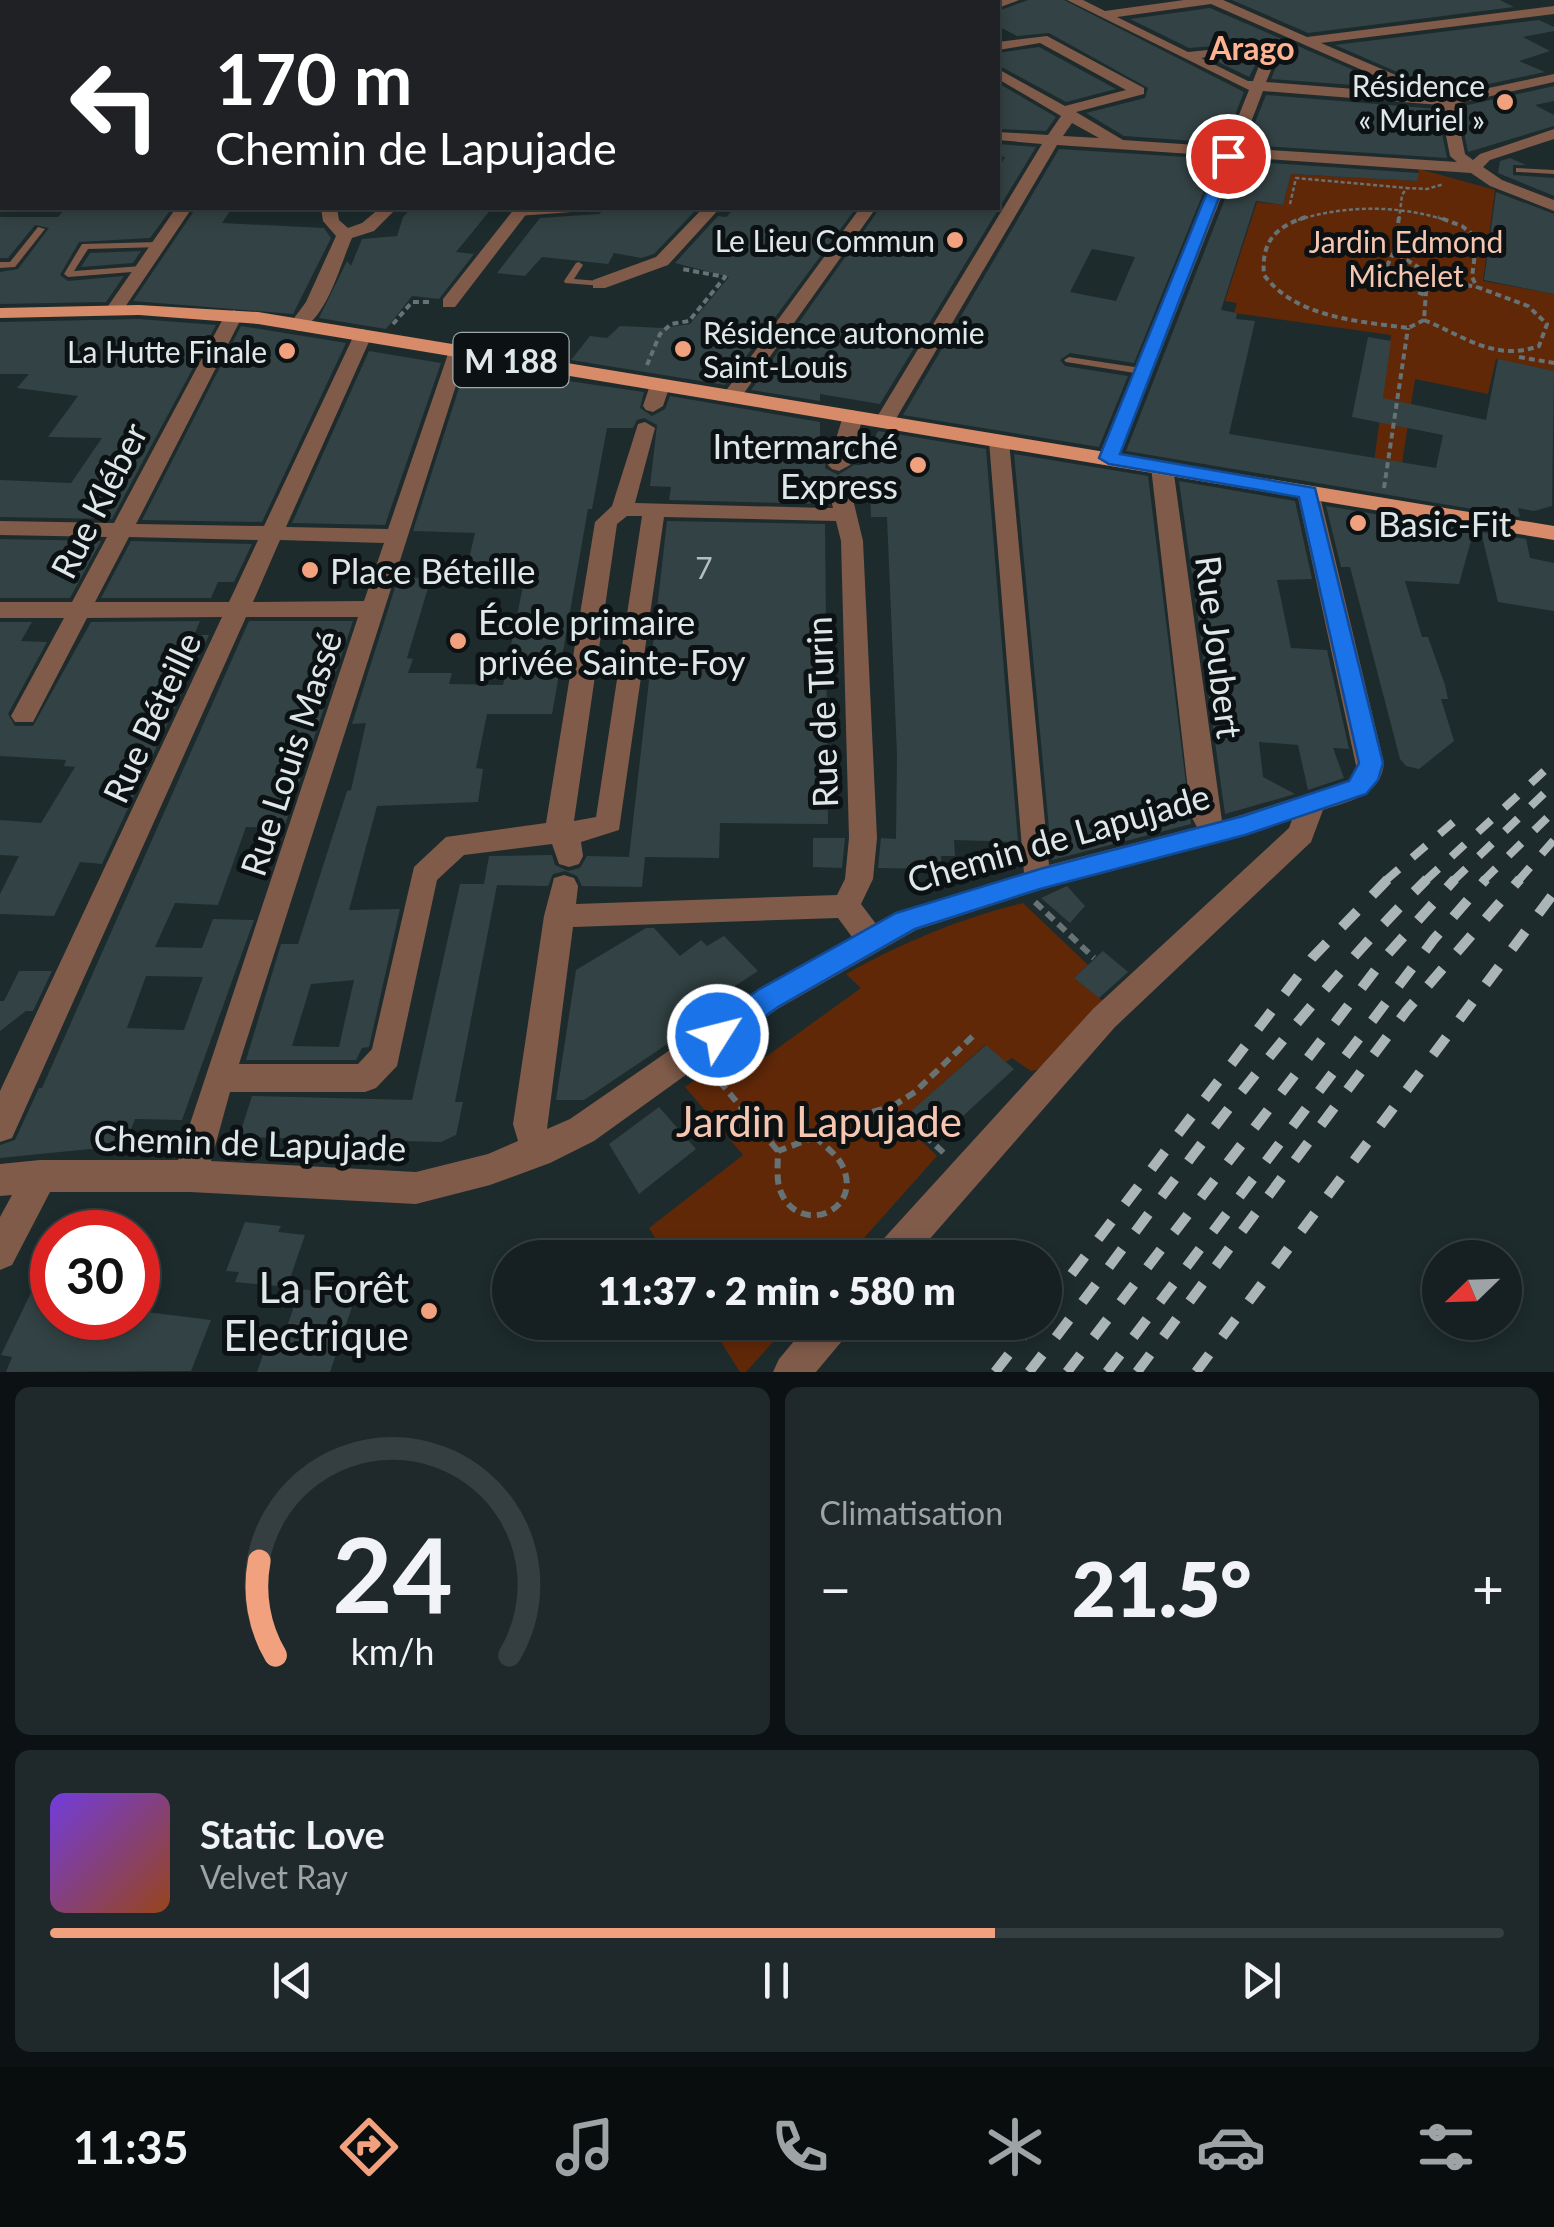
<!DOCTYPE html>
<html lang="fr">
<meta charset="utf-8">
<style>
:root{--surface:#162022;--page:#1f282a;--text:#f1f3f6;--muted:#9ea3a5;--line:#353e40;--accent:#f1a17d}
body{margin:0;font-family:Lato,sans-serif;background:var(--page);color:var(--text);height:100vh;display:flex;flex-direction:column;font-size:38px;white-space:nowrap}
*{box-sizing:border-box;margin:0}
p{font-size:32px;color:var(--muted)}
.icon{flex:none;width:55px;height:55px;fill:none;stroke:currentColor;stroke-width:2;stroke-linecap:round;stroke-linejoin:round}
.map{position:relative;height:1372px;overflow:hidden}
.sheet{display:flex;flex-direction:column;gap:15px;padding:15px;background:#0c1213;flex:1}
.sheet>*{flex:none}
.hud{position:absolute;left:0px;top:0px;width:1000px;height:210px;box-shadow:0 5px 15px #0003,0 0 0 2px var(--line);background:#202124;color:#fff;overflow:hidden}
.needle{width:65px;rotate:247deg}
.buttons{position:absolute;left:1422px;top:1240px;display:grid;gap:20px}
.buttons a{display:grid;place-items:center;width:100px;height:100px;border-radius:50%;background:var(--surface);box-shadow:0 5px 15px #0003,0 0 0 2px var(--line);font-size:50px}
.speed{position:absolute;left:30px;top:1210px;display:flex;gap:20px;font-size:50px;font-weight:700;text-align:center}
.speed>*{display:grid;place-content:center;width:130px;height:130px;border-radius:50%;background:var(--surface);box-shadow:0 5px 15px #0003,0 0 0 2px var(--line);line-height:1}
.speed .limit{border:15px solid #d22;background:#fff;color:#111}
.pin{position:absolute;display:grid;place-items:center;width:85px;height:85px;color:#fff;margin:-42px;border:5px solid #fff;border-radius:50%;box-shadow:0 2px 10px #0007}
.me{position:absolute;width:110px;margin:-55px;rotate:54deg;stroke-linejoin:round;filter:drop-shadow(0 0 8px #0008)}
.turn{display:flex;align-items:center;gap:35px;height:210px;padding:0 50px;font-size:45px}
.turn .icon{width:130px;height:130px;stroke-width:2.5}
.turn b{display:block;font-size:70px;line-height:85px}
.big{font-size:75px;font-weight:800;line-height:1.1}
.sheet .card{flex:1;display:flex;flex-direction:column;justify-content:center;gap:15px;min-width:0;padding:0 35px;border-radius:15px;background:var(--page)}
.sheet .dial{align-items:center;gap:0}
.dial svg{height:260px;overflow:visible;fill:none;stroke:var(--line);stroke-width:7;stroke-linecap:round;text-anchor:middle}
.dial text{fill:var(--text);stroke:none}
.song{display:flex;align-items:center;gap:30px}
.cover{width:120px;height:120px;border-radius:15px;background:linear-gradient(135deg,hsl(260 70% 55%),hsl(20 70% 35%))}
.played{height:10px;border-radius:5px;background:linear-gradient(90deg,var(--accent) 65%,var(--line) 65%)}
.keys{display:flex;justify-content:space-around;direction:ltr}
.heat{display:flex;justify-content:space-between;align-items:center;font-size:55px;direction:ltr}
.sheet .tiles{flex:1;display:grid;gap:15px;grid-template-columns:1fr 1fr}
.card:last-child{grid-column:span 2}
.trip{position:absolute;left:492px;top:1240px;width:570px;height:100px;border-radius:50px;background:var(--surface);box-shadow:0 5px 15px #0003,0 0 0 2px var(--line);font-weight:800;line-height:100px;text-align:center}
.tab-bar{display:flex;height:160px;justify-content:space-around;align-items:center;background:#090d0e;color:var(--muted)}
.tab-bar .icon{width:70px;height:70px}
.tab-bar .current{color:var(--accent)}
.tab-bar b{font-size:45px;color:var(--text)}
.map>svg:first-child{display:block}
.green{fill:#612808}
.building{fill:#334244;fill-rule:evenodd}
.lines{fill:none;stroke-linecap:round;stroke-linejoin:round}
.path-far2{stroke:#667274;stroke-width:2.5;stroke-dasharray:4 2.5;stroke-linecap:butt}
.path-far1{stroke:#667274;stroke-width:4;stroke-dasharray:6 4;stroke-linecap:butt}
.path{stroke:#667274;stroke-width:6;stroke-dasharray:10 6;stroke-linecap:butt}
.service{fill:#805b4a;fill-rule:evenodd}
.minor{fill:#805b4a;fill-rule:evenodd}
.primary{fill:#d88b68;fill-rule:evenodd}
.rail-far1{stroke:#abb5b7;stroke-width:8;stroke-dasharray:18 18;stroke-linecap:butt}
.rail{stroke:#abb5b7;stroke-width:10;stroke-dasharray:22 22;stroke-linecap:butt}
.route{fill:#1a73e8;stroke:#114b97;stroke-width:2.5}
.poi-dot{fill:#f1a17d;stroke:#0c1213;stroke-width:4}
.labels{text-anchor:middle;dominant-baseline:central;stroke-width:10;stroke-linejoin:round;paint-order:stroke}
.far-poi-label{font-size:30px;fill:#dfe8e9;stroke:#0c1213;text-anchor:end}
.far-park-label{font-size:30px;fill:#f6c6b1;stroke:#0c1213}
.number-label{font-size:30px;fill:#b4bec0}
.far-neighbourhood-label{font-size:32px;font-weight:bold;fill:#ffb391;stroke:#0c1213}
.shield{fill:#0c1213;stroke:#a0a8a9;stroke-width:2.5}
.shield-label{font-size:32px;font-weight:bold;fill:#dfe8e9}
.poi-label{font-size:35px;fill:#dfe8e9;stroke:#0c1213;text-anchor:start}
.street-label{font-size:35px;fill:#dfe8e9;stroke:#0c1213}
.near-park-label{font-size:42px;fill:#f6c6b1;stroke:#0c1213}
.near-poi-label{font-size:42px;fill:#dfe8e9;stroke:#0c1213;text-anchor:end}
</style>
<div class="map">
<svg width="1554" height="1372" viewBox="0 0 1554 1372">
<rect width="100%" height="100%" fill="#1d2b2d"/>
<path class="green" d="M1419,169L1495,190L1483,281L1554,294V371L1496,359L1488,394L1415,379L1398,489L1371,484L1391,335L1234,313L1237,303L1225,301L1257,202L1283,205L1291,174L1417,181Z
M1023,903L1088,965L1074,978L1108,1005L1047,1068L1031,1071L1012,1058L1006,1062L985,1045L901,1121L937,1156L847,1257H667L649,1228L743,1155L685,1087L730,1054L746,1071L861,988L846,974C903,942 959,919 1023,903Z
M709,1323H790L746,1372H740Z"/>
<path class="building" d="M1028,0H1064L1244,92L1224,143L1124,136L1086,113L1145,98L1148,88L1049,33L1017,36L998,26V11Z
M1232,0H1500L1514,7L1308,33Z
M1210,8L1395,88L1271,79L1278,62L1269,56L1258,60L1249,77L1214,60L1240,55V44L1189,48L1130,19Z
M1539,20L1554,27V31L1523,37L1550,51L1519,61L1545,72L1447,93L1437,92L1434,88L1335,45Z
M1039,47L1116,89L1066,102L998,65V53Z
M998,83L1056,117L1046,131L998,129Z
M1554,86V101L1535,105L1554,115V126L1468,152L1459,107Z
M1266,95L1437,109L1447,158L1246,145Z
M998,144L1036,147L880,404L820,394V401L751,390L880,208H998V169L1005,157L998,156Z
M1059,149L1217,159L1134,363L1070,353L1060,360L1065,366L1128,376L1099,447L903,415ZM1092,249L1135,257L1116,301L1070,292Z
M1510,158L1526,165H1513V175L1554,178V196L1498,173L1500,161Z
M1240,161L1419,173L1417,181L1291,174L1283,205L1256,201L1221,310L1237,313L1236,319L1255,321L1229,434L1436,468L1443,435L1352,417L1368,337L1391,341L1383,398L1486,420L1498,359L1554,371L1552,506L1534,511L1518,508L1520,517L1126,451Z
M1496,192L1554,214V294L1484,280Z
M66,208H172L150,238L79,242L60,275L68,281L124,276L106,302L0,304V272L18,269L49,228L35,225L8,258H0V217H58Z
M196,208H232L222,223L324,228L331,238L293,314L133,301Z
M411,208H492L456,252L474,254L439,299L412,296L386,329L319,318L347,261L351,266L362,239L397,236L403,217Z
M606,208L694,212L654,254L641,258L614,253L608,264L542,257L525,276L497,273L540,218L599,214Z
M735,208H856L725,385L571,360L590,336L607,338L620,326L663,328L690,324L729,277L675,263L718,216L726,217Z
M141,251L133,263L81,267L90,253Z
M139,319L216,325L112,519L0,517V480L71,483L102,438L48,437L78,396L17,388L29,374H0V322Z
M241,326L346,343L262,522L142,520Z
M369,351L441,363L385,525L292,523Z
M466,366L644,392L640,408L652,416L665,409L670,396L820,422V453L826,459L825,468L838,475L854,465H862L878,431L986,449L1018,842L954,840L955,856H941L942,869L878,868L881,838L896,839L897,755L887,517H871L870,491H855L840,481L832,482L824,491L825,504L669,500L671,487L650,486L657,425L644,418L637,420L633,428H607L592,509H588L552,714H487L476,768L483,769L478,802L377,806L349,910L400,909L369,1047L362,1048L356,1060H246L281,944H298L347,791L351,790L366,723L352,724L398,578H431L407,658L413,659L408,673H452L449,684L503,685L524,581L464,580L475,533L413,531ZM354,980L339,1047L292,1046L311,984Z
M1014,454L1148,476L1191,824L1052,860Z
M1179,481L1295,501L1312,579L1277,580L1291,648L1327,650L1349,749L1333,748L1344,778L1308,790L1298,745L1259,742L1263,777L1295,794L1225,814Z
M1326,506L1474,530L1459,584L1405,581L1422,637H1428L1445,685L1448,699H1441L1454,741L1419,769L1406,766L1400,759L1350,567H1341Z
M667,521L825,524L828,824L720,823L719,858L645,857L642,887L582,886L577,876L565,871L553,874L548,886L497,885L455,1102H463L456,1135L441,1142L239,1137L252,1096L412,1100L460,884H484L489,856L552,855L555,865L568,871L580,868L587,856L629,857Z
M1481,532L1526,539L1530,558L1554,563V611L1498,602Z
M0,539L101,541L70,598H0Z
M131,541L252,544L234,582H218L211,598H101Z
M200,621L194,635H209L102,864L80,862L54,916L0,914V894L19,856L0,855V820L41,823L75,767L64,766L66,760L0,756V622H32L21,641L47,642L8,714L15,726H33L91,622Z
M249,621H353L284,828L246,827L218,905L175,903L155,947L202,948L213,919L254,920L182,1120L135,1119L123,1151L90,1149L0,1158V1145L15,1140L39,1088H42ZM146,976L203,977L184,1030L127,1028Z
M813,838H845L842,868L813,867Z
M1067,886L1085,906L1070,923L1041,898Z
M646,928H654L680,956L701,940L707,946L724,936L758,971L732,988L739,996L584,1100H556L576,970Z
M1103,951L1128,972L1099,998L1074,978Z
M19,971H52L33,1011H26L0,1031V1001H4Z
M986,1045L1014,1069L938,1139L909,1113Z
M659,1107L696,1149L639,1194L609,1144Z
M245,1222L281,1226L278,1232L305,1235L287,1287L235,1282L239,1272L226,1271Z
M52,1249V1318H138V1311L211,1320L191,1371L6,1372L12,1357L1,1355Z
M300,1289L356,1295L330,1372H257L265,1349L279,1350Z"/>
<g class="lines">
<path class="path-far2" d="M531,0L535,2
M1290,204L1296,178L1407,188
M1298,220C1344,205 1400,205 1445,220
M1399,220L1402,195L1407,188L1427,189L1444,184"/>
<path class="path-far1" d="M1306,217C1275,227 1261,242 1264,275C1296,318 1358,321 1408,328
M1399,217L1394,252L1418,267L1427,278L1424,320L1408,328
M1394,252L1387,266L1392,281L1427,296
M1427,278L1477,287
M1424,320C1464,336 1495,362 1539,346L1547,324L1528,306L1477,287L1472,277L1477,238L1462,226L1438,217
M393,324L412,302H431
M1519,357L1554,363
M647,365L660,334L671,324L689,321L725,277L682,269
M1384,488L1408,328"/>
<path class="path" d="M1035,902L1094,958
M709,1069L778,1151
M893,1106L915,1092L973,1036
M815,1137C824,1145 837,1155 842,1165C865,1211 798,1238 780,1190C776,1179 778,1163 778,1151Z
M815,1137L830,1124L893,1106L946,1155"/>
<path class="service" d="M1516,168L1554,170V174L1519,172H1516Z
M572,208H603L599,210L518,216L514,214L518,212Z
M38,227L45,229L15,267L0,268V262H10Z
M159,242L163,245L162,247L88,249L74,271L142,266L146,269L145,271L68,277L64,274L82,244Z
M579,262L583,265L574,279L599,281L603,284L602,286L565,283L564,281L576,263Z
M1069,357L1141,368L1146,371L1141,374L1066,362L1064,360Z"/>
<path class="minor" d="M69,0H98L99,2H70Z
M498,0H515L516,2H499Z
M854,0H871V1L853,2Z
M998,0H1019L998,8V2H993Z
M1067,0H1083L1105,11L1184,0H1223L1307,37L1554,6V14L1321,43L1433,91L1434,96L1447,97L1554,74V82L1455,104L1465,154L1473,160L1480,154L1554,129V139L1490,160L1483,167L1502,180L1554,200V211L1490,186L1471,173L1237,157L1119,458L1109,464L1099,458L1222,156L1057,145L894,422L884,428L877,426L874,422L1042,144L998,140V132L1048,135L1061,116L998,79V69L1065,106L1126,90L1040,43L998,50V42L1047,36L1144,88V94L1076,112L1123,140L1226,147L1249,90ZM1211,4L1417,94L1266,82L1274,63L1267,59L1260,63L1253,81H1248L1201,58L1237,53V47L1188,52L1117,17ZM1263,91L1440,105L1450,156L1457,162L1241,148ZM1072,123L1099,138L1063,136Z
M2,193V205L0,206V194Z
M176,208H192L121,313H109L106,309Z
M321,208H337L339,220L348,228L362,223L380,208H397L374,231L352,238C340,265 327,319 298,331L289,325L306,302L336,236L323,221Z
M515,208H531L455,307H443V299Z
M703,208H720L668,265L605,288H593V280L656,257Z
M860,208H876L739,400H725V392Z
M234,310L243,315L136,524L264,526L354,335L363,329L372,335L286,527L388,529L449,351L458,345L467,351L239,1064H358L372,1049L414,867L446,837L546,823L595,522L612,506L638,424L645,422L655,428L635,503L826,508H833L829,491L832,486L840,485L851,491L863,541L877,838L873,879L861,904L876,924L896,913L1024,873L989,441L992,437L999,435L1009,441L1049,865L1197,827L1191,816L1151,467L1155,463L1162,461L1173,467L1222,821L1348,781L1357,770L1297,492L1300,487H1316L1319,492L1384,763C1381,796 1349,801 1323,810L1311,842L1115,1027L913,1258H872L877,1246L1093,1009L1289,828L1292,820L1040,890L916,930L779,1008L594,1141L550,1163L490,1185L416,1204L190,1192H50L12,1265L0,1270V1217L12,1195L0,1196V1164L40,1160H178L358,617H246L12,1138L0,1142V1091L222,617L87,618L33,722H15L11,716L64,618H0V602H72L107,537L0,535V521L114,523L225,315ZM627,516H642L596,817L574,821L617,524ZM664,517L836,521L841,541L849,838L845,879L837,895L576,904L578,886L574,878L564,875L554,878L544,916L513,1124L518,1141L488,1154L416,1172L211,1161L230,1092H365L376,1088L397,1066L437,880L464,855L552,844L559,864L569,867L579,864L583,856L581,842L619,830ZM129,537L258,540L229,602H95ZM280,540L384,543L364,601L253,602ZM838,918L852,937L757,990L570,1119L547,1129L573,927Z
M660,379L670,385L663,406L653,412L646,410L643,406L650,385Z
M853,410L863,416L850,465L839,471L832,469L828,465L843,416Z
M810,1322H852L847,1335L816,1372H773L779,1359Z"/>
<path class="primary" d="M139,305L258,312L1554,526V540L258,324L139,315L0,318V308Z"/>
<path class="rail-far1" d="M1385,881L1464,813
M1425,881L1554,762
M1453,881L1554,784
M1483,881L1554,811
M1518,881L1554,840"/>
<path class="rail" d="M1045,1309L1312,958L1388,879
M995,1372L1034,1322
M1029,1372C1158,1206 1278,1028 1427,879
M1067,1372L1387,955L1455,879
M1107,1372L1434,939L1486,879
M1137,1372L1407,1010L1520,879
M1196,1372L1554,893"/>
</g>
<path class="route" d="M1223,153L1235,156L1120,454L1315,488L1383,763L1378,780L1366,794L1245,835L1040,889L915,929L778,1007L729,1043L718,1047L708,1043L704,1035L708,1026L758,990L896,913L1040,869L1243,816L1349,781L1359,763L1299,497L1109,464L1099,458Z"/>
<g class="poi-dot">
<circle cx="1505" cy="102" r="10"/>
<circle cx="955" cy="240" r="10"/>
<circle cx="683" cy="349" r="10"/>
<circle cx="287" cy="351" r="10"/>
<circle cx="918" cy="465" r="10"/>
<circle cx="1358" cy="523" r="10"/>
<circle cx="310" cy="570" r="10"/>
<circle cx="458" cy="641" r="10"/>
<circle cx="429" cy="1311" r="10"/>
</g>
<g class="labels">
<g class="far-poi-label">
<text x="1485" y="85">Résidence<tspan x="1485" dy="34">« Muriel »</tspan></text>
<text x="935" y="240">Le Lieu Commun</text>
<text x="703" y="332" text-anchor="start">Résidence autonomie<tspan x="703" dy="34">Saint-Louis</tspan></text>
<text x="267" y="351">La Hutte Finale</text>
</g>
<g class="far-park-label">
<text x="1406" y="241">Jardin Edmond<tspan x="1406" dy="34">Michelet</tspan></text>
</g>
<g class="number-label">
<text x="704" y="567">7</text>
</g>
<g class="far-neighbourhood-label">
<text x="1252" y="47">Arago</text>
</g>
<rect class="shield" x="453.5" y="333" width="115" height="54" rx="8"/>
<g class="shield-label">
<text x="511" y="360">M 188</text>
</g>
<g class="poi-label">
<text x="898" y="445" text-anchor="end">Intermarché<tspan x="898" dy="40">Express</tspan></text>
<text x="1378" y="523">Basic-Fit</text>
<text x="330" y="570">Place Béteille</text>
<text x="478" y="621">École primaire<tspan x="478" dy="40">privée Sainte-Foy</tspan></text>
</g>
<g class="street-label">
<text transform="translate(98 500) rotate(-63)">Rue Kléber</text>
<text transform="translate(1220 647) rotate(83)">Rue Joubert</text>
<text transform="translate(821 712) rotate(-92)">Rue de Turin</text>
<text transform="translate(151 717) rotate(-65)">Rue Béteille</text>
<text transform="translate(290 753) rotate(-72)">Rue Louis Massé</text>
<text transform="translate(1058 837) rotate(-16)">Chemin de Lapujade</text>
<text transform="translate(250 1142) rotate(2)">Chemin de Lapujade</text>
</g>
<g class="near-park-label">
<text x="819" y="1121">Jardin Lapujade</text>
</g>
<g class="near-poi-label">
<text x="409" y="1287">La Forêt<tspan x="409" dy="48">Electrique</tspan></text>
</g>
</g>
</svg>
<div class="buttons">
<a><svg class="needle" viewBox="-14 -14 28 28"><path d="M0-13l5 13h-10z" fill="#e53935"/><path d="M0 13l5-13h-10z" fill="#9ea3a5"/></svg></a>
</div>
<div class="speed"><div class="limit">30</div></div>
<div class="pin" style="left:1228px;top:156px;background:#d93025"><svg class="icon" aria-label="arrive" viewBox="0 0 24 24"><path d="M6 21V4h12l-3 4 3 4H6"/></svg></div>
<svg class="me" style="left:718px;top:1035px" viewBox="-20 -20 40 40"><circle r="17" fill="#1a73e8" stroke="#fff" stroke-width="3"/><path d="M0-11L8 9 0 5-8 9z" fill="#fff"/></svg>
<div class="trip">11:37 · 2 min · 580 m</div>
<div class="hud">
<div class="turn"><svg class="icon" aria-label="left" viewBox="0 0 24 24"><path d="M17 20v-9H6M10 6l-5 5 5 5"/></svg><div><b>170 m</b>Chemin de Lapujade</div></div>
</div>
</div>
<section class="sheet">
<div class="tiles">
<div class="card dial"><svg viewBox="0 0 100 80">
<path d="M14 69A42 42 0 1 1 86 69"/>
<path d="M14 69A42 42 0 0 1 9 40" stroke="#f1a17d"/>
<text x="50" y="56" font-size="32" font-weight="700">24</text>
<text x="50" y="72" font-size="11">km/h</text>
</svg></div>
<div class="card"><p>Climatisation</p>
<div class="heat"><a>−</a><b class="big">21.5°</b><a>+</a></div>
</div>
<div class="card">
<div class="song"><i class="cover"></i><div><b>Static Love</b><p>Velvet Ray</p></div></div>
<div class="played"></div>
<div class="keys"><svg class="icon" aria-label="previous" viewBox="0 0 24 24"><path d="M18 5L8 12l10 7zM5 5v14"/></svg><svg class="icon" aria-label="pause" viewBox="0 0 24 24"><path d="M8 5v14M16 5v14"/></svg><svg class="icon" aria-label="next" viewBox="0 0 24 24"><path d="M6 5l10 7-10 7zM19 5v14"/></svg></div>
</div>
</div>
</section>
<nav class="tab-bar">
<b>11:35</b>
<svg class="icon current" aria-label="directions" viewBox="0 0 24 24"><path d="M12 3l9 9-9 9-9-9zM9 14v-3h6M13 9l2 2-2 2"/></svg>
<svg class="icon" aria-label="music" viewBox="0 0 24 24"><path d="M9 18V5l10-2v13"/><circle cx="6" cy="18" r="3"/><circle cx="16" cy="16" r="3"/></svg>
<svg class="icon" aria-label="phone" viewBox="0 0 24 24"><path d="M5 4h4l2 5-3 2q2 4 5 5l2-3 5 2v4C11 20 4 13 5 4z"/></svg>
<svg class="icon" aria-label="climate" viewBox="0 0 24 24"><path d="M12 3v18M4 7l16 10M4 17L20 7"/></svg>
<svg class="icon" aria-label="car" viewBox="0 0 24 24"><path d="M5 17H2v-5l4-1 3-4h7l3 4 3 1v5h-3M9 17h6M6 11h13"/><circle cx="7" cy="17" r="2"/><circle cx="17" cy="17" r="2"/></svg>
<svg class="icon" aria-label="filters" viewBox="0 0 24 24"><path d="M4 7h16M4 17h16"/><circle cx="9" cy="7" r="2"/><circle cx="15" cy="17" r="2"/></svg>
</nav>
